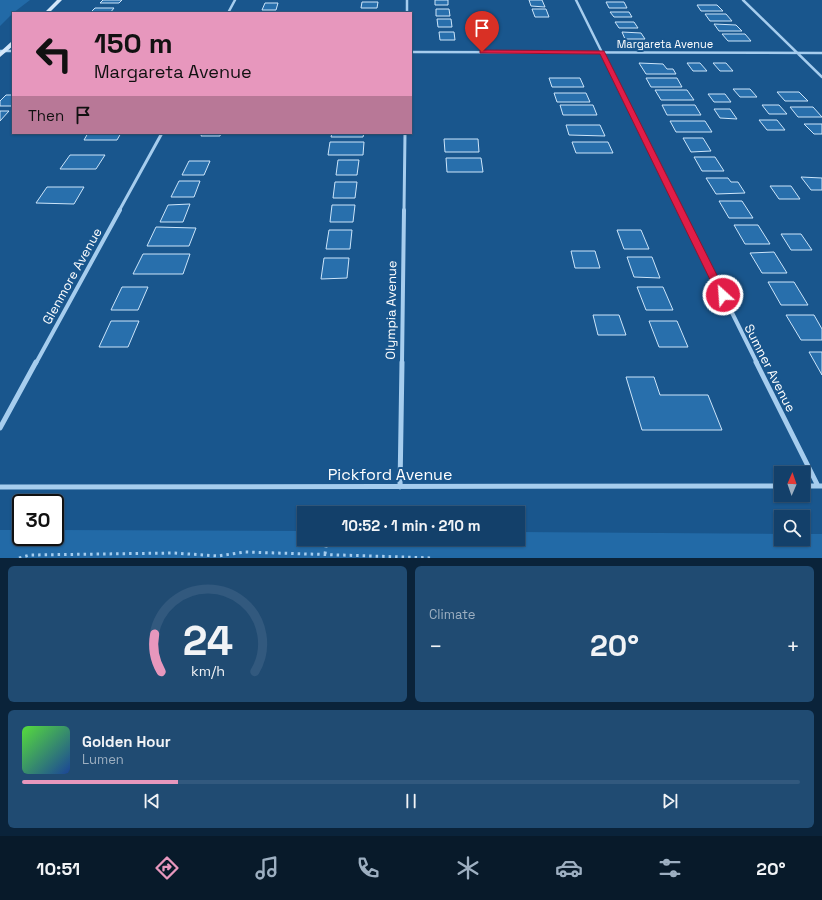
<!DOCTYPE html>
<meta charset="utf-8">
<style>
:root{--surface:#13406a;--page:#204b72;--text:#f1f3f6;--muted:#9dafc1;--line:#32597e;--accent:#e797bd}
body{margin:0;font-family:"Space Grotesk",sans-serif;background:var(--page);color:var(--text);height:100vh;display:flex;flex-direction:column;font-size:15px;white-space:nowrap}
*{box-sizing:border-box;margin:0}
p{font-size:13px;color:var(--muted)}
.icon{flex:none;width:22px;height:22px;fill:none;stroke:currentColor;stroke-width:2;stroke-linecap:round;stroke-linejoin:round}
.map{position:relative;height:558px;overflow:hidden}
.side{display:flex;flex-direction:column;gap:8px;padding:8px;background:#0a233a;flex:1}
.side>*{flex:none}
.guide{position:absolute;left:12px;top:12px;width:400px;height:122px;border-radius:0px;box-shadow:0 1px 3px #0004,0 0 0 1px var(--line);background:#e797bd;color:#111;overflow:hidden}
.needle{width:26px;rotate:2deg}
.fabs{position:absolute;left:774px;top:466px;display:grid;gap:8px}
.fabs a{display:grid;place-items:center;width:36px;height:36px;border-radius:0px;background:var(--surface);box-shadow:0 1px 3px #0004,0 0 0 1px var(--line);font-size:20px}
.speed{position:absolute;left:12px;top:494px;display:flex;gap:8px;font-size:20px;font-weight:700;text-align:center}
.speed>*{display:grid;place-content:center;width:52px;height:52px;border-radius:50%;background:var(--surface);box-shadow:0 1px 3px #0004,0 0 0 1px var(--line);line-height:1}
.speed .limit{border:2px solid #111;border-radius:6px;background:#fff;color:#111}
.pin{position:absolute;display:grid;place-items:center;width:34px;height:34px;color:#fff;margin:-41px -17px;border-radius:50% 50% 50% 0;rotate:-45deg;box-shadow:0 0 4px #0007}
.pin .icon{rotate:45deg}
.me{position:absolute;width:44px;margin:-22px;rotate:334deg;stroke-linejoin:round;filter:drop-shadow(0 0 3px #0008)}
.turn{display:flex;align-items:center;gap:14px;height:84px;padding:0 16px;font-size:18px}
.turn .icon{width:52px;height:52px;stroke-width:2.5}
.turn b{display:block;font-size:28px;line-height:34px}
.then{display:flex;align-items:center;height:38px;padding:0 16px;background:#0003;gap:8px;font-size:15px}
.big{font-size:30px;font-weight:800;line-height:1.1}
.side .widget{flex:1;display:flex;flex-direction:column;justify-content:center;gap:6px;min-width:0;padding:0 14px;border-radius:6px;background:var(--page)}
.side .dial{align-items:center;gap:0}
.dial svg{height:104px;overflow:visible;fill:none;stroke:var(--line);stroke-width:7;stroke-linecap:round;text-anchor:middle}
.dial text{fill:var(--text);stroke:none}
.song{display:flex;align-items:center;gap:12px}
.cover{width:48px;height:48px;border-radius:6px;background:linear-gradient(135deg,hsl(110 70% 55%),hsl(220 70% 35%))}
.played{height:4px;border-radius:2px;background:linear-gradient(90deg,var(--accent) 20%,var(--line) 20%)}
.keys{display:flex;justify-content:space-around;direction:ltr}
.heat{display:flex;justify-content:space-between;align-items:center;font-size:22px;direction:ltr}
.side .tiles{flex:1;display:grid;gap:8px;grid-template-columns:1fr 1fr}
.widget:last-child{grid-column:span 2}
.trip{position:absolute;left:297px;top:506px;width:228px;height:40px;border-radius:0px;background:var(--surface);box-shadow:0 1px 3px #0004,0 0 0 1px var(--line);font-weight:800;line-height:40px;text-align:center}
.tab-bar{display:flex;height:64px;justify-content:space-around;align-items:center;background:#081a2a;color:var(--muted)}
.tab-bar .icon{width:28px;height:28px}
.tab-bar .active{color:var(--accent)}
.tab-bar b{font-size:18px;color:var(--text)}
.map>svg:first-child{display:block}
.green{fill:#226aa7}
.building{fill:#286fac;stroke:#cce5fa}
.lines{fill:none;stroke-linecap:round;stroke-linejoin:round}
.path{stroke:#a6cdee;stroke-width:3;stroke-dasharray:2.5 4;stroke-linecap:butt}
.street-far3{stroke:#a6cdee;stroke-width:2.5}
.street-far2{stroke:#a6cdee;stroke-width:3}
.street-far1{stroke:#a6cdee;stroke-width:4}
.street{stroke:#a6cdee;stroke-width:5}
.secondary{fill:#d3e7fa;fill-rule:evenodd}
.route{fill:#e11d48;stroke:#92132f}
.labels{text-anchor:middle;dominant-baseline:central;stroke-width:4;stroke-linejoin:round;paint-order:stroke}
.far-street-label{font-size:11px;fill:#fff;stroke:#19568d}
.street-label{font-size:13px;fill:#fff;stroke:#19568d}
.near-street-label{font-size:16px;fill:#fff;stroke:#19568d}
</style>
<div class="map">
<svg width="822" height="558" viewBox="0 0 822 558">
<rect width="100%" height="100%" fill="#19568d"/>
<path class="green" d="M0,0H30L13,13L0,26Z
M0,530H21V537H55V530L304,531V539H518V532L781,534V539H803V534H822V558H0Z"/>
<path class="building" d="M103,0H122L119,3H100Z
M435,0H448V5H435Z
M529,0H542L545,7L531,6Z
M362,2H378L377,8H361Z
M606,2H624L627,8H609Z
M265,3H278L276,10H262Z
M697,5H717L723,11H701Z
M95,8H114L110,13H90Z
M436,9H449L450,16H436Z
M532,9H546L549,17H535Z
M610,12H629L632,17H614Z
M705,14H726L732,21H710Z
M437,19H451L452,27H438Z
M615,22H634L638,28H619Z
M714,24L736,25L742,31H719Z
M439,32H454L455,40H440Z
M622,32L641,33L645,39H625Z
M722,34H745L751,41H728Z
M639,63L663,64L667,69H673L676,74H646Z
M687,63H700L707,71H693Z
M713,63H726L733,71H720Z
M549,78H580L584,87H552Z
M646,78H677L682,87H651Z
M733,89H750L757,97H740Z
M655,90H687L694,100H661Z
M777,92H799L808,101H785Z
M554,93H586L590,102H557Z
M708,94H725L731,102H714Z
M6,95H13V106H0V101Z
M560,105H593L597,115H563Z
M662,105H695L701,115H667Z
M762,105H779L787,114H769Z
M790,107H813L822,117H798Z
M714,109H730L737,119L720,118Z
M0,111H9L0,121Z
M759,120H777L785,130H767Z
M670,121H705L712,132H676Z
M804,124H822V134H814Z
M566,125H600L605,136L569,135Z
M88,133H121L117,140H84Z
M202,133H221L220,136H201Z
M332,133H364L363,137H331Z
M683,138H703L711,151L691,152Z
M444,139H478L479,152H445Z
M330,142H364L363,155H328Z
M572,142H608L613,153H576Z
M70,155H105L96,169H60Z
M694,157H715L724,171H702Z
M446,158H481L483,172H447Z
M338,160H359L357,175H336Z
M189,161H210L204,175H182Z
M801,177L822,178V190H811Z
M706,178H728L731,182H738L745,193L716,194Z
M179,181H200L194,197H171Z
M335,182H357L355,198H333Z
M770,186H791L800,199H779Z
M47,187H84L74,204L36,203Z
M719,201H742L753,218H729Z
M190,204L183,222H160L168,205Z
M332,205H355L353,222H330Z
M734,225H758L770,244H745Z
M156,227L196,228L189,246H147Z
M329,230H352L350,249H326Z
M617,230H641L649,249H624Z
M781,234H801L812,250H791Z
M571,251H595L600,268H575Z
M774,252L787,273H762L750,253Z
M143,254H190L183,274H133Z
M627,257H652L660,278L634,277Z
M324,258H349L347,278L321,279Z
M768,282H794L808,305H781Z
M122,287H148L138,310H111Z
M637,287H663L673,310H646Z
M593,315H619L626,335H598Z
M786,315H814L822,329V340H801Z
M111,321H139L128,347H99Z
M649,321H677L688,347H659Z
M809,352H822V375Z
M626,377H654L660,395H708L722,430H642Z"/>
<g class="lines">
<path class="path" d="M325,554L327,539
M19,558L30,555L174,553L218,556L245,552L434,558"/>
<path class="street-far3" d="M407,0V13
M576,0L622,93
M743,0L822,77
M228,13L235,0
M0,51H13
M411,52L822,53"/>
<path class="street-far2" d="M622,92L681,211
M119,211L162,133
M404,211L405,133"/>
<path class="street-far1" d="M681,210L757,363
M36,363L120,210
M402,363L404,210"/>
<path class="street" d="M756,362L818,486
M0,428L36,362
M803,486H822
M0,487L781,486
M400,487L402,362"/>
<path class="secondary" d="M57,0H62L49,13H44Z
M11,42H13V46L0,57V52Z"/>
</g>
<path class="route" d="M480,50L604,51L727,295L726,298H719L600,54L482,53H480Z"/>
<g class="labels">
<g class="far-street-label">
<text x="665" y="44">Margareta Avenue</text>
</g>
<g class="street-label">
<text transform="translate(72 276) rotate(-61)">Glenmore Avenue</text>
<text transform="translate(391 310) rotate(-89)">Olympia Avenue</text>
<text transform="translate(770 368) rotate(63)">Sumner Avenue</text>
</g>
<g class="near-street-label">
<text x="390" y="474">Pickford Avenue</text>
</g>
</g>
</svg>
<div class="fabs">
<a><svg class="needle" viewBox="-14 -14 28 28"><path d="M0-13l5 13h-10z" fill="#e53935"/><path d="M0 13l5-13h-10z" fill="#9dafc1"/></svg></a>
<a><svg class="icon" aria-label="search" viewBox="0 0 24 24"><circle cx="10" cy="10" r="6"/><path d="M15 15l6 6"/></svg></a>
</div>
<div class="speed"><div class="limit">30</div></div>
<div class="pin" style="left:482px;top:52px;background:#d93025"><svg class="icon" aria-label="arrive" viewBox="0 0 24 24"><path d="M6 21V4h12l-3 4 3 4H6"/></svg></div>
<svg class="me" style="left:723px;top:295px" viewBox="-20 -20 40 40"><circle r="17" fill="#e11d48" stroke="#fff" stroke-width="3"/><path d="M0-11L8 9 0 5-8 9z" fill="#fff"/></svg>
<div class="trip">10:52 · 1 min · 210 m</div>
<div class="guide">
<div class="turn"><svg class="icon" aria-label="left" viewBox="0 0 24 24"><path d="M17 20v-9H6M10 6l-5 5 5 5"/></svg><div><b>150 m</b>Margareta Avenue</div></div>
<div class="then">Then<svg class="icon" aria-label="arrive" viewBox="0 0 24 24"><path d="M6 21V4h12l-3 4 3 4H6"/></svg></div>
</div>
</div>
<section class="side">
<div class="tiles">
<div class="widget dial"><svg viewBox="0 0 100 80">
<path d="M14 69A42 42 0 1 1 86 69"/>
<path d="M14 69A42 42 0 0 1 9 40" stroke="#e797bd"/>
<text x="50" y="56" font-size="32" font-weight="700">24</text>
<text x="50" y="72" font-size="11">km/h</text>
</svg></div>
<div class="widget"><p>Climate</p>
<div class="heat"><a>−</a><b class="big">20°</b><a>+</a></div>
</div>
<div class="widget">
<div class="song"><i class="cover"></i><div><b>Golden Hour</b><p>Lumen</p></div></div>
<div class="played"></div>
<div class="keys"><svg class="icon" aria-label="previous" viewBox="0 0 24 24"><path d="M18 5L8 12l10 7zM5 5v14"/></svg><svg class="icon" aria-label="pause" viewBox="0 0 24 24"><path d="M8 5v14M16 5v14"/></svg><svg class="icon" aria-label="next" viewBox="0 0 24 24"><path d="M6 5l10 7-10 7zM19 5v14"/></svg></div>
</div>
</div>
</section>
<nav class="tab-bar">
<b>10:51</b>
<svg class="icon active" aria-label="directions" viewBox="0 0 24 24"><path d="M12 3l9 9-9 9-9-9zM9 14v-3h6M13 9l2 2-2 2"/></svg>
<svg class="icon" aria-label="music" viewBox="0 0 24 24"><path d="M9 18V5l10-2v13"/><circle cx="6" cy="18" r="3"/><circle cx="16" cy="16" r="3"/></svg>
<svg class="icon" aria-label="phone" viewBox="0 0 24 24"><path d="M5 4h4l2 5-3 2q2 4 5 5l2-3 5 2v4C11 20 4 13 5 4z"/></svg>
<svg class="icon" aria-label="climate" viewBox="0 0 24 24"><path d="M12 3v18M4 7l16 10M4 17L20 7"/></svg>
<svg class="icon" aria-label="car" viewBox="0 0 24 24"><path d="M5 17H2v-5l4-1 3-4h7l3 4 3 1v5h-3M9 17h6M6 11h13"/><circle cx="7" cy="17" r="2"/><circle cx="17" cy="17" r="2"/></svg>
<svg class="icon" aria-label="filters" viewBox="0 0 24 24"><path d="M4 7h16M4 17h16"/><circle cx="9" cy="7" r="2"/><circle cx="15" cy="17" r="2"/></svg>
<b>20°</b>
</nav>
